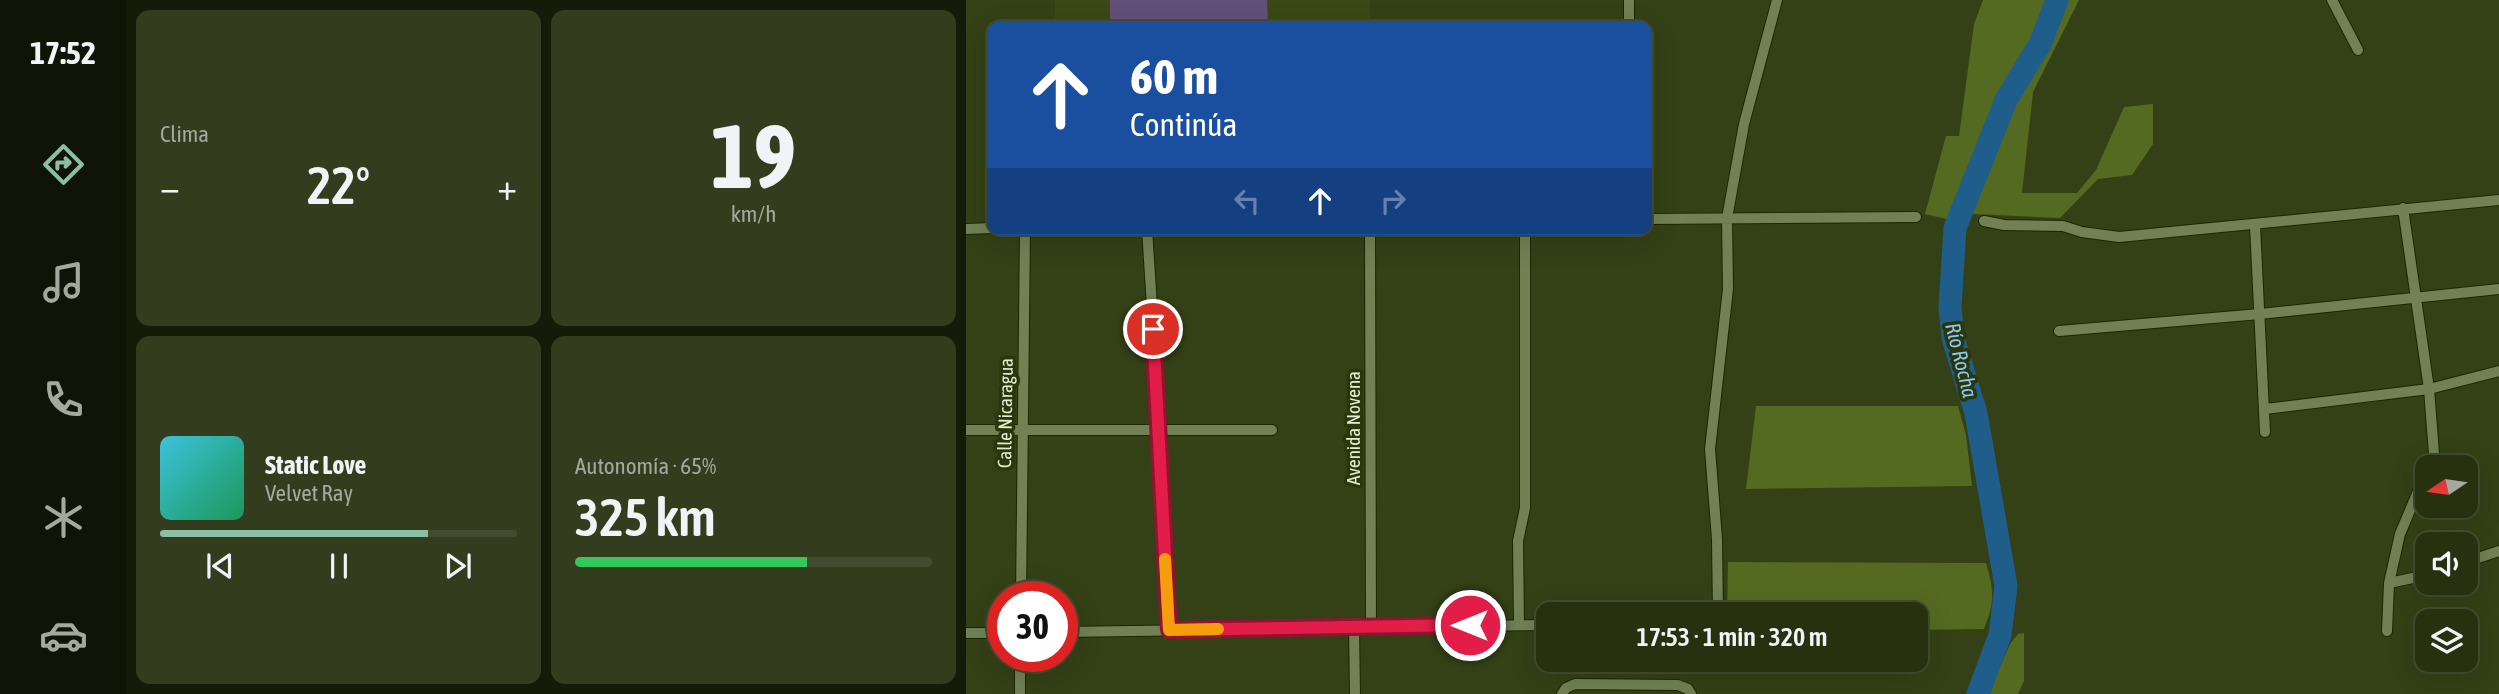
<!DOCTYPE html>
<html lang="es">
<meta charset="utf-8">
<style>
:root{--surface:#273110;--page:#333d1e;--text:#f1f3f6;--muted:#a4a99f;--line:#434c30;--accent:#8abfa5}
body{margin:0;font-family:"Asap Condensed",sans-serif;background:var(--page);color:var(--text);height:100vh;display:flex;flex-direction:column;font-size:26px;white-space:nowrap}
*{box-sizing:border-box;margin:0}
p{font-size:23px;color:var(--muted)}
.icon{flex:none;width:38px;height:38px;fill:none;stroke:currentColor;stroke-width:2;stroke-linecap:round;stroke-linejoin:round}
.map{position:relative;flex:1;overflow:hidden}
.side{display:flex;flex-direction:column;gap:10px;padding:10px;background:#151b09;width:840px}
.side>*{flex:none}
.guide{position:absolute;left:21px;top:21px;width:665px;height:214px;border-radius:14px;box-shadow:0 7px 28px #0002,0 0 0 2px var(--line);background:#1a4fa0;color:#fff;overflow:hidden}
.needle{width:46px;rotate:257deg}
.fabs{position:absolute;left:1449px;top:455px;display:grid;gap:14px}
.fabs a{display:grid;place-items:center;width:63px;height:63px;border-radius:14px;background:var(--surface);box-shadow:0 7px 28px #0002,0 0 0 2px var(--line);font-size:35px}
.speed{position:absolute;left:21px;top:581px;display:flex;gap:14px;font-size:35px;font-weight:700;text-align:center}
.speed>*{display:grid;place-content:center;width:91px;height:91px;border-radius:50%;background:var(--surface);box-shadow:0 7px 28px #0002,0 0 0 2px var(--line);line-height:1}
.speed .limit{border:10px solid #d22;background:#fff;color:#111}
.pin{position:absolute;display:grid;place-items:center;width:60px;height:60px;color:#fff;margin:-30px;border:4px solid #fff;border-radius:50%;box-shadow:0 2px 7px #0007}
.me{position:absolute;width:77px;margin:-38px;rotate:270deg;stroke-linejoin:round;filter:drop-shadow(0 0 5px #0008)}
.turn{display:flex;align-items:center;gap:24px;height:147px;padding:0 28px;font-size:32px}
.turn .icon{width:91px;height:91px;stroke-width:2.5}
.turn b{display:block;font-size:49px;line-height:60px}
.lanes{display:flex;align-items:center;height:66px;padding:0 28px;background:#0003;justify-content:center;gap:35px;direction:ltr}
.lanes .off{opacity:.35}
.big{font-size:52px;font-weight:600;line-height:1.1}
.side .widget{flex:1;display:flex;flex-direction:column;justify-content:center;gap:10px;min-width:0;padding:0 24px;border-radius:14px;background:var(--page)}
.side .dial{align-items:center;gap:0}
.dial b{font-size:91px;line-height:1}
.song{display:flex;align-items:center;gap:21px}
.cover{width:84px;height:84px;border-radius:10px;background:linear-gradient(135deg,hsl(190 70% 55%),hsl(150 70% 35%))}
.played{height:7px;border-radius:4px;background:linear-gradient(90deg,var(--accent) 75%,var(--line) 75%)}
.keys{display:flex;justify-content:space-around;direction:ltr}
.heat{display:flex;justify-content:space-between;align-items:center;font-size:38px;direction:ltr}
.charge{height:10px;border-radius:5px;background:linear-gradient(90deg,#34c759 65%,var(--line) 0)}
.side .tiles{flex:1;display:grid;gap:10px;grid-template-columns:repeat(2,1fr)}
.trip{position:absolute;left:570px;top:602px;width:392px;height:70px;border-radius:14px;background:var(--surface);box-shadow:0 7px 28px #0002,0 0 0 2px var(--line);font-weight:600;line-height:70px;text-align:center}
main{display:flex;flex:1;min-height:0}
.menu{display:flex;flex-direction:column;width:126px;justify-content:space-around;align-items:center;background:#101406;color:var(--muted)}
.menu .icon{width:49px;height:49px}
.menu .active{color:var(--accent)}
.menu b{font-size:32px;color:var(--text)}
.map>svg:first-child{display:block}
.built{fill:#3a4915}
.green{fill:#546a20}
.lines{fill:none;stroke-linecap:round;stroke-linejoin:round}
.river{stroke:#1f5d8b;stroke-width:23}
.building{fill:#625079}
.minor-casing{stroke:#1c2700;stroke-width:12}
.minor{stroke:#718154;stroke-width:10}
.route-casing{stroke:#92132f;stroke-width:18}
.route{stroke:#e11d48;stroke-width:12}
.slow{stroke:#f59e0b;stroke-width:12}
.labels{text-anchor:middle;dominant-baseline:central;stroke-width:7;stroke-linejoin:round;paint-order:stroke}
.street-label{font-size:19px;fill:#e3edd4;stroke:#2a370a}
.water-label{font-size:21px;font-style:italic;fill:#8dc7f7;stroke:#2a370a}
</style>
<main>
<nav class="menu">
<b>17:52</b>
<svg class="icon active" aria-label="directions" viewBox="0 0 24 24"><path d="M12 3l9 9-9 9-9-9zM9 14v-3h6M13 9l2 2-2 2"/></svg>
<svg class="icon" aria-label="music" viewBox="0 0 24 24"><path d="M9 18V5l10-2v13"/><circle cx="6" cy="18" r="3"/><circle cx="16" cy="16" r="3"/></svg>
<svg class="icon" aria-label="phone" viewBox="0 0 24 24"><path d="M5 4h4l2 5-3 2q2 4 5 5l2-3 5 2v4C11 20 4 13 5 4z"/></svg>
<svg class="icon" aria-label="climate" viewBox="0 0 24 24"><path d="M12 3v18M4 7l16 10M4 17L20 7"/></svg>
<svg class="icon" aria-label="car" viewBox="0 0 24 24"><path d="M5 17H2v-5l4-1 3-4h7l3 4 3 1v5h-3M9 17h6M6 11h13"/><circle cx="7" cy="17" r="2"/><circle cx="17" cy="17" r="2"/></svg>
</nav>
<section class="side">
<div class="tiles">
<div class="widget"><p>Clima</p>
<div class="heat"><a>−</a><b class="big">22°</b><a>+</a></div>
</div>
<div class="widget dial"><b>19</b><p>km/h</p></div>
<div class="widget">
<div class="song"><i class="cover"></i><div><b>Static Love</b><p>Velvet Ray</p></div></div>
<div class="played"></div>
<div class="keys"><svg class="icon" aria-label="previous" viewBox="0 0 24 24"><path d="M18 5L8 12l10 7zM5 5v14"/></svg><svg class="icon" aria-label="pause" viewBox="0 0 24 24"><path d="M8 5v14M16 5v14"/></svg><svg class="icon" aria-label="next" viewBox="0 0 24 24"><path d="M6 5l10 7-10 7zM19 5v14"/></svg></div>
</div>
<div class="widget"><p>Autonomía · 65%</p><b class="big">325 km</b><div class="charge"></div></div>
</div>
</section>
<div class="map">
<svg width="1533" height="694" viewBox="0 0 1533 694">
<rect width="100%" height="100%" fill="#344116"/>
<path class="built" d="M89,0H404V26H89Z"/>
<path class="green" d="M1017,0H1084L1070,40L1037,90L985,220L959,214L980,136H993L1008,24Z
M1100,0H1113L1067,92L1056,193H1111L1130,170L1158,107L1187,104V144L1166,175L1132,179L1094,218L1006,214L1055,88L1079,53Z
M790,406H992L1000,435L1006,486L780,489Z
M762,562L1020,563C1028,590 1029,602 1018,629L950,630V614H761Z
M1058,633V681L1052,694H1022L1044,644L1052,634Z"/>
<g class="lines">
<path class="river" d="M1012,694L1034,635L1040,586L1010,413L987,338L984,307L989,228L1040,100L1074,44L1091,0"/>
</g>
<path class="building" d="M144,0H301L302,26H144Z"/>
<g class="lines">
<defs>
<path id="minor" d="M663,0V26
M1366,0L1392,50
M1437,208L1463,389L1468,454L1462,467
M681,219L950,217
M1018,221L1038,225L1097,226L1116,232L1153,237L1533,200
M1289,225L1299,432
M0,229L26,228
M181,229L194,430L203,630
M404,229L405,626
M1093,331L1294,314L1533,289
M1299,409L1463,389L1533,371
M0,430H306
M1500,562L1533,551
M1423,583L1461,575
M55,597L59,229
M752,614L751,539L744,449L762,289L761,218L778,124L811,0
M553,625L552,541L559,508V229
M388,626L389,694
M1421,631L1423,583L1434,534L1461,470
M96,632L583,625
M0,633H37
M54,694V656
M596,694L600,688L609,684L712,685L722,689L725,694"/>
</defs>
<use href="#minor" class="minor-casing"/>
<use href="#minor" class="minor"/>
</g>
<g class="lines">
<defs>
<path id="route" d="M187,329L203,630L504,625"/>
</defs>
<use href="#route" class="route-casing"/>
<use href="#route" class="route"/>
<path class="slow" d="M199,559L203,630L252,629"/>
</g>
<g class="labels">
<g class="street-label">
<text transform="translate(39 413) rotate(-89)">Calle Nicaragua</text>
<text transform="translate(387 428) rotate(-90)">Avenida Novena</text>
</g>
<g class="water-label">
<text transform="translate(996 360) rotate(76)">Río Rocha</text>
</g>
</g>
</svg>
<div class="fabs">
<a><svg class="needle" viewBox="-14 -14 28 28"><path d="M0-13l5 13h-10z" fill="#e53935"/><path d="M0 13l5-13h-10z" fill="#a4a99f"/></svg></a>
<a><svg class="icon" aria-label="sound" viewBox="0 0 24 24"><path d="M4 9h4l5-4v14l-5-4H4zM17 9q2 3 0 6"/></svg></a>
<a><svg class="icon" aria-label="layers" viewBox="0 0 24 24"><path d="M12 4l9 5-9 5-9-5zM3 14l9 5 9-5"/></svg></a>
</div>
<div class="speed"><div class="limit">30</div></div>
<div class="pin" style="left:187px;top:329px;background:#d93025"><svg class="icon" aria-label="arrive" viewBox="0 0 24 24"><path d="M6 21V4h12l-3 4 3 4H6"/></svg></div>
<svg class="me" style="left:504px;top:625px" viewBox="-20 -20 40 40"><circle r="17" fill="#e11d48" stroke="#fff" stroke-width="3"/><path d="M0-11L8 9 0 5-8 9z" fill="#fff"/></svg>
<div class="trip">17:53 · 1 min · 320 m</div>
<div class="guide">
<div class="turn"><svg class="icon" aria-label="ahead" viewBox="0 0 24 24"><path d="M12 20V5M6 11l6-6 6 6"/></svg><div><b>60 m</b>Continúa</div></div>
<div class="lanes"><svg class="icon off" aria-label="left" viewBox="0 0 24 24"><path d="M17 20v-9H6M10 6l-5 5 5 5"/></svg><svg class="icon" aria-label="ahead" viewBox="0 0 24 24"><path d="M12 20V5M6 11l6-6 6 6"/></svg><svg class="icon off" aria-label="right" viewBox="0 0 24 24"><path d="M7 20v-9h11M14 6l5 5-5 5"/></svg></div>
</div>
</div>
</main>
